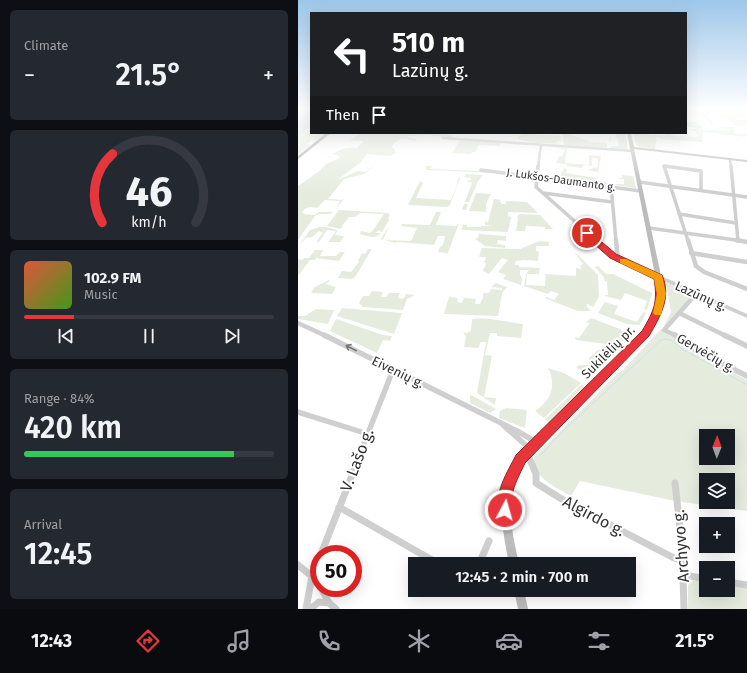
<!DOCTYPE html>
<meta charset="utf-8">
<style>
:root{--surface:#171b24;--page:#242831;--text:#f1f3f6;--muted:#9ea1a6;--line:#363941;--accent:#e7363b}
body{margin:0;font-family:"Fira Sans",sans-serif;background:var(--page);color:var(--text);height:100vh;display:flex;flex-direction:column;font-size:15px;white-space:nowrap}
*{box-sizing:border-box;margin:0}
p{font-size:13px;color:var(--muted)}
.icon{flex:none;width:22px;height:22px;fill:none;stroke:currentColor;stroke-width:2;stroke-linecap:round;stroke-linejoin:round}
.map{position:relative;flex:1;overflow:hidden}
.sheet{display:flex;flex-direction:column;gap:10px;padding:10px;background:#0d0f14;width:298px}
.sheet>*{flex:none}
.guide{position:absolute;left:12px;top:12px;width:377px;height:122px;border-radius:0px;box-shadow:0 4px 16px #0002;background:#202124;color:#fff;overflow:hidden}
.needle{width:26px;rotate:1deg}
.fabs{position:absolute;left:401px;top:429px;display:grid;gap:8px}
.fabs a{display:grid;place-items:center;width:36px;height:36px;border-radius:0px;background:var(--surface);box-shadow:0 4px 16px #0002;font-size:20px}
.speed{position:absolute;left:12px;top:545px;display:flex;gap:8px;font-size:20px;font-weight:700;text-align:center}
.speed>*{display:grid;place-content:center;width:52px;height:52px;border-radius:50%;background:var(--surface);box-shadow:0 4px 16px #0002;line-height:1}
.speed .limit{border:6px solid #d22;background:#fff;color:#111}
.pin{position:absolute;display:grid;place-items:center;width:34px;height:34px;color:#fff;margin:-17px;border:2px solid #fff;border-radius:50%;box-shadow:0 1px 4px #0007}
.me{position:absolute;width:44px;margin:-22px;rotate:6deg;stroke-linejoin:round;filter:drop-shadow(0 0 3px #0008)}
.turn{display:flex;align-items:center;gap:14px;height:84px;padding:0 16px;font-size:18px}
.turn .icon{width:52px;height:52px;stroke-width:2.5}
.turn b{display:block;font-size:28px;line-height:34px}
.then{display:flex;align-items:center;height:38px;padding:0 16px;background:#0003;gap:8px;font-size:15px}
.big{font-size:30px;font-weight:600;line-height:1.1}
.sheet .widget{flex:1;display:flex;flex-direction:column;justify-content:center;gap:6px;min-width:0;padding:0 14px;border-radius:6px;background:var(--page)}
.sheet .dial{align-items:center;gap:0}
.dial svg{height:104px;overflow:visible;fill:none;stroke:var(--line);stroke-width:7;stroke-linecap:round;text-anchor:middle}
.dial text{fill:var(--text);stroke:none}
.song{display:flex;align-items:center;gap:12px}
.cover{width:48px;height:48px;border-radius:6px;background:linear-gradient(135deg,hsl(10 70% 55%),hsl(100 70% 35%))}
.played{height:4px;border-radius:2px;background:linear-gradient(90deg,var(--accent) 20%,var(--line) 20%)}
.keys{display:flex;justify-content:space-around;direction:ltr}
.heat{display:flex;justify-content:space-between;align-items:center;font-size:22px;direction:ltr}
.charge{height:6px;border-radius:3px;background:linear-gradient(90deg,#34c759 84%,var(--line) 0)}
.trip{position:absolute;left:110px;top:557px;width:228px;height:40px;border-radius:0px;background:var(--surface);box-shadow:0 4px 16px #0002;font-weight:600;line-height:40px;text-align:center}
.tabs{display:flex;height:64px;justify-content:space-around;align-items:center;background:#090b0e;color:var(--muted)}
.tabs .icon{width:28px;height:28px}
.tabs .active{color:var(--accent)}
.tabs b{font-size:18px;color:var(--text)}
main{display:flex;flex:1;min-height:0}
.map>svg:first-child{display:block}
.green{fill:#e5ecde;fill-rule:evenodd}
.water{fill:#cee0ee}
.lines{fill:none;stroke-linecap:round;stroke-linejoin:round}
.stream{stroke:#cee0ee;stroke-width:1}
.minor-far4{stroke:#cfcfcf;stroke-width:2.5}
.minor-far3{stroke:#cfcfcf;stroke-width:3.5}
.minor-far2{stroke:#cfcfcf;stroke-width:4.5}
.minor-far1{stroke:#cfcfcf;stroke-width:5.5}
.minor{stroke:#cfcfcf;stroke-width:7}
.tertiary{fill:#cfcfcf;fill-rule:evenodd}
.secondary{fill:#bcbcbc;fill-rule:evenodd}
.primary{fill:#aaa;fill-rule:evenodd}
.oneway{stroke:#797979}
.route{fill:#e7363b;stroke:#962326}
.slow{fill:#f59e0b}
.labels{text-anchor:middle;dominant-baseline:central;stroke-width:4;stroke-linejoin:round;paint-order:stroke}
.far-street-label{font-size:11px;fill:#323232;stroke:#fff}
.street-label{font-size:13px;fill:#323232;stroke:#fff}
.near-street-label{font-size:16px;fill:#323232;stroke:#fff}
</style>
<main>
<section class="sheet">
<div class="widget"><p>Climate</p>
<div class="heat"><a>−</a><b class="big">21.5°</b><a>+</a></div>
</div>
<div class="widget dial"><svg viewBox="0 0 100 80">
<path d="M14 69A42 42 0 1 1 86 69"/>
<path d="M14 69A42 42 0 0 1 22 16" stroke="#e7363b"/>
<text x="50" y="56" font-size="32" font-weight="700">46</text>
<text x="50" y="72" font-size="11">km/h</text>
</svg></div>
<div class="widget">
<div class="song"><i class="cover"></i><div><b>102.9 FM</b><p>Music</p></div></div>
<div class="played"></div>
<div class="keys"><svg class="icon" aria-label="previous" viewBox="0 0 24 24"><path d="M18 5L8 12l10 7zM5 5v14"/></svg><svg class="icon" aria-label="pause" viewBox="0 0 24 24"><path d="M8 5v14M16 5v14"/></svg><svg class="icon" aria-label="next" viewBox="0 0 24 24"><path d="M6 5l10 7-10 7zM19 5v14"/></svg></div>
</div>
<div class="widget"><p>Range · 84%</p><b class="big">420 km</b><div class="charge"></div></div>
<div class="widget"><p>Arrival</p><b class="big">12:45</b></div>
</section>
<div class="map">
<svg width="449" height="609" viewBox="0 0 449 609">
<rect width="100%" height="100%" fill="#fff"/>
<path class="green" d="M398,108H424L427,110L449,111V117H436L439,120H449V126L432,125L435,124L429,117L423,118L420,114H429L427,110H422L423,113L408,111L420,117L418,118L415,115L408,114L416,124L413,125L405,115L388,113L389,111L403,113L406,111Z
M388,122H401L402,124H391L401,125L406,128L403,129L405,130H431L428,128L414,127H435L436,134H449V137L405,132L404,142L362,139L359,136L357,149C340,147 339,150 335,133L356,135V133L358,135H368V133H370L375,136L400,137L397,131L391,129H398V128L388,126Z
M13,125V133H27L18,140H14L9,144L12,145L0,154V138Z
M63,133H135L154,135V137L152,138L131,135L111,136L109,137L119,139L117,141C103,138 103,137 94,146L98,153L93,156L69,154L62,163L39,180L60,171L67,172L79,164L133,166L132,169L182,171L198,173L128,170V166L79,164L66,174L46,179L30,199L44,200L46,199L38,208L42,201L27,200L19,208C13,207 8,206 4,212L6,214L17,215L21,212H35L33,214H21L17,216L0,240V186L23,170V169L28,164L42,158L40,155L35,154C42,149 50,147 59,148L66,141L52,140Z
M251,133H268L293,142L309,143V148L266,146L265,134Z
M320,133H327L330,149H313V146H321L320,138L314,137L312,142L311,139L312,137H320L318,136Z
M226,134L262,136L263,140L256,143L263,144L217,142H233L220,139V136Z
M162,140L203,143L202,146L181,145L177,152H174L173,154L154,153Z
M257,147L274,148H269L267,163L291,165V155L303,156L300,172L289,170L300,167V159L294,158V166L286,165L284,168L268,166L269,164L258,163L261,156H264L267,149Z
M266,168L269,169L268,173L298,178L296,183L261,178Z
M168,174L185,175L180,181L171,202H167L166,204H170L168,210H164L174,183L169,181L173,180V178L166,177Z
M324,175L335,176L338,188L300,183L301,181L309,182V184H326V179H320L325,177Z
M160,178H162L152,205L149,207L110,205L122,181L125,183L118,198L153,200L159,185Z
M178,193L193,194L188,204V211L190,212L171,211Z
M196,199L203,200L201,202H203V204H208V201L229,202L240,213L210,212V216L213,217L210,232L164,230L163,232L165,225H169V227H183V226H196L187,225V222H190Z
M41,210L91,213L90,214L92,215L90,218L91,220L84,232L81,230L77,233H83C78,240 69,236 62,234L63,231L72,233L76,229L86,214L62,213L57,217H51L44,226L45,227L42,229L29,226Z
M138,212H143L138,225L158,226L161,223L150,253L140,252L142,247L145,245L147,236H140L136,245L99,242L97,243L83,239L91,226L85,240L113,241L119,228L103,226L104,224L132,225Z
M222,214L242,215L255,229H247V227L228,226L227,231H218L220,218L219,216Z
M22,227H28L40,230L37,235L46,236L42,242H30L38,231L29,230L21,242H18L25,233L21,231L14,237L8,238L1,245L12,230Z
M181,234L208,236V241L200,240L199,244L207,245V248L187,246L177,239L180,238Z
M241,241L251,242V246H238V251L241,252L240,261L226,260L218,261L217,265H221V267L242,268L241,274H229L228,285L247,286L248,275L246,274L278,276V268L284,269L282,266L285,264L277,253L262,252L278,253L300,275L301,297L295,307L290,304L288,306L293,311H280L246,298L248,297L256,300L261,294L253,291L250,294L226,286L228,274L231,270H222V275L224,279L223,285L205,279L208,275L200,272L210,260L204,258L191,274L185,271L188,263L184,262L187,261L188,257H181L184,248L222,249Z
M70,249H74L57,277L53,279L40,278L44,271L53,272L61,262L60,261L64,253L67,254Z
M17,250H25L22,256H38L42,252H47L41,261L18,258L17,260H12L0,276V259L4,260L6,258H11Z
M300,266L308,274H315L354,293L349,310L346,309L349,301L327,293L323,300L307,296L306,295H310L309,282L307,281L305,276L297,267Z
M31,280L32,281L27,284L38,287L34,294L13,293L17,287Z
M198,283L209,287L204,293L200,316L146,314L151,297L160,298L159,302L164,303L166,298L178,299L177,304H182L185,298V293H191L193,289L204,290V288L193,287Z
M368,283H371L395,295L365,328L373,312Z
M74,291L85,292L83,297H88L91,293H102L100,298L105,299L108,294L117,295L109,299L105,310L65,307L61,303L65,296H71Z
M307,302L320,306L316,314L339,322L345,312L348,313L345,320L341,325L329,324L300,313Z
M44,308L104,313L96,334L39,316Z
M18,309L36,310L30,324L0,319V316H7Z
M293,318L322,329L325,332L328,338L290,376L278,367L282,365H291V358L300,350H303V347L308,344L278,340L277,337L281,338L292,323L288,322Z
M38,319L85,335L94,336L92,341L85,340L79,353L32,331Z
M174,319C191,317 208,322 225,324L223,338L199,336V333H192L187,355L194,356L186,397L198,398L197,405L179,393L188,342H182L181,348L166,347L168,336L165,332L169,333L173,331Z
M363,329L381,340L390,348L449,380V511L377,501L282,481L273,496C259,488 234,478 236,457L319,374L325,370ZM408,436H430V458H408ZM408,480H430V502H408Z
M250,368L266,373L283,383L246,418L237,411C253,400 259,386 250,368Z
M284,384L287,387L251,423L247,419Z
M172,395L175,396L198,409L192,413L172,403Z
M208,408L229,410L227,428L201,418L202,411Z
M396,580L408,582V590H430V585L449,588V609H390V585Z"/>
<path class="water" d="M0,108H13V125L0,138Z"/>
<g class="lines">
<path class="stream" d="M242,456L264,432L362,341L366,339L373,340L384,349L449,385"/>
<path class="minor-far4" d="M145,138L335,151
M432,159L433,167
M240,167L243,145
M366,167V166L375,167"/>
<path class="minor-far3" d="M240,166L238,187L299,241
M366,166L390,241
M367,166L403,171V190
M433,166L440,241
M183,170L343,191
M341,182L449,197
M313,186L318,241
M245,193L314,202
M381,214L438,223
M351,228L445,241"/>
<path class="minor-far2" d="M298,240L315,256L361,277
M318,240L320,259
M390,240L398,266L406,272L449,289
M438,240L449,242
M393,253L449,262
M381,313L428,336
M0,323L28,336
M379,336L366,330L398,294"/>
<path class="minor-far1" d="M26,335L219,431L238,442
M377,335L394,348L449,376
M426,335L449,346
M0,412L70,434
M205,425L232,449
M229,453L230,456
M61,456L93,375L98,370"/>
<path class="minor" d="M230,455L238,474V483L270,503L376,558L386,561
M377,483L384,546L386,609
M41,507L141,564
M23,554L62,455
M181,564L191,541
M0,565L16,578L21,577
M386,575L408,579
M430,582L449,585
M23,588L31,603
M8,609L14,576L21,558
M12,609L21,602L31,603L38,609"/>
<path class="tertiary" d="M361,275L449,314V318L359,278L358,277L359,276Z"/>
<path class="secondary" d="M329,133H333L336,147L449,160V162L336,149L365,285C367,304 361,319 350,335L235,452C228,460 221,468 218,478C207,505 215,536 221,564H211C204,527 197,495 217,461C221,456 225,451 229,446L346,331C356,317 361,303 359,285Z
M216,590H226L230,609H220Z"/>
<path class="primary" d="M28,133H33L0,159V156Z"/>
</g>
<defs><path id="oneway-shaft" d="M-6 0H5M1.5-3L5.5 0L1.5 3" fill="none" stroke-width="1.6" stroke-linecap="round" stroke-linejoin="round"/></defs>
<use class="oneway" href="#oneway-shaft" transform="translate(53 348) rotate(-153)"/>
<linearGradient id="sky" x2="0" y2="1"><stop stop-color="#9dc6ea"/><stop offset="0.56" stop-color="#fff"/><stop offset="1" stop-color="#fff" stop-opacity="0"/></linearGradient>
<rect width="449" height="194" fill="url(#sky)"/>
<path class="route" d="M286,231H291L318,254L364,275C374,297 362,317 351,336L227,463C222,474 216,484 214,496C213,502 214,508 212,515L207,517L202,515C194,495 210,471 218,455L344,331C356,311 360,302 356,279L312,258L286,235Z"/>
<path class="slow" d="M322,259H328L364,275L368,294L363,315H357L355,313L359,294L356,279L322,263Z"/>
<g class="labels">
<g class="far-street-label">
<text transform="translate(263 180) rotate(8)">J. Lukšos-Daumanto g.</text>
</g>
<g class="street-label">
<text transform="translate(403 296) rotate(24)">Lazūnų g.</text>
<text transform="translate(310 352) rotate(-45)">Sukilėlių pr.</text>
<text transform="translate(408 353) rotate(30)">Gervėčių g.</text>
<text transform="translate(100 372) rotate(26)">Eivenių g.</text>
</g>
<g class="near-street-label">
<text transform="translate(59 460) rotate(-69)">V. Lašo g.</text>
<text transform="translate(296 516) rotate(28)">Algirdo g.</text>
<text transform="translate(383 546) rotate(-94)">Archyvo g.</text>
</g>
</g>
</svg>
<div class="fabs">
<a><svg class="needle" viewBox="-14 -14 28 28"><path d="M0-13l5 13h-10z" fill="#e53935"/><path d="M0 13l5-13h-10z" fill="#9ea1a6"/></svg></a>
<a><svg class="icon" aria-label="layers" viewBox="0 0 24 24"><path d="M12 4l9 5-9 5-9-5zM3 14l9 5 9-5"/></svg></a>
<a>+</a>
<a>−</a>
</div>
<div class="speed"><div class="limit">50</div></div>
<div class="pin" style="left:289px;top:233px;background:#d93025"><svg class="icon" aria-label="arrive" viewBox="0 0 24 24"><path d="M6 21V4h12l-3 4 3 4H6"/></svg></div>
<svg class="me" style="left:207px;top:510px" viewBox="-20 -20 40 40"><circle r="17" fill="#e7363b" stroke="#fff" stroke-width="3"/><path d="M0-11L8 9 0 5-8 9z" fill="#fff"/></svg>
<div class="trip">12:45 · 2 min · 700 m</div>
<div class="guide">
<div class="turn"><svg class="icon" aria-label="left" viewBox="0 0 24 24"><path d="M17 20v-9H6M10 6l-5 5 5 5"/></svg><div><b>510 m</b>Lazūnų g.</div></div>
<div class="then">Then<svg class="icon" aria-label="arrive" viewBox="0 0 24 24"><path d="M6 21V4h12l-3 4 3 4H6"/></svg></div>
</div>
</div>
</main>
<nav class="tabs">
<b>12:43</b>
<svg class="icon active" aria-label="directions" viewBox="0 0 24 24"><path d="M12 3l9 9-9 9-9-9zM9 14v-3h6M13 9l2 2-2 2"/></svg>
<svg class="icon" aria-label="music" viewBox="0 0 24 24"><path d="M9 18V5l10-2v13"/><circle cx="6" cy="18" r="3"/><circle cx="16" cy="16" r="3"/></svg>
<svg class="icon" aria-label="phone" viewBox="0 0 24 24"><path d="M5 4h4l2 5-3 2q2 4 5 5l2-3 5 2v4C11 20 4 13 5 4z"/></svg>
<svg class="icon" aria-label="climate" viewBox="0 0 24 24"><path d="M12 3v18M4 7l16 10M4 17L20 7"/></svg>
<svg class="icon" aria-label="car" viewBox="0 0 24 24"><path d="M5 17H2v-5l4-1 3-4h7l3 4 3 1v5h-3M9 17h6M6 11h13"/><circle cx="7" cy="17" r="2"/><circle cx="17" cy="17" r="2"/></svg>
<svg class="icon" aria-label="filters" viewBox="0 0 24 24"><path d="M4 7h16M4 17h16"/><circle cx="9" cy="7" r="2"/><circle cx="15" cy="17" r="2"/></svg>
<b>21.5°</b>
</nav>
